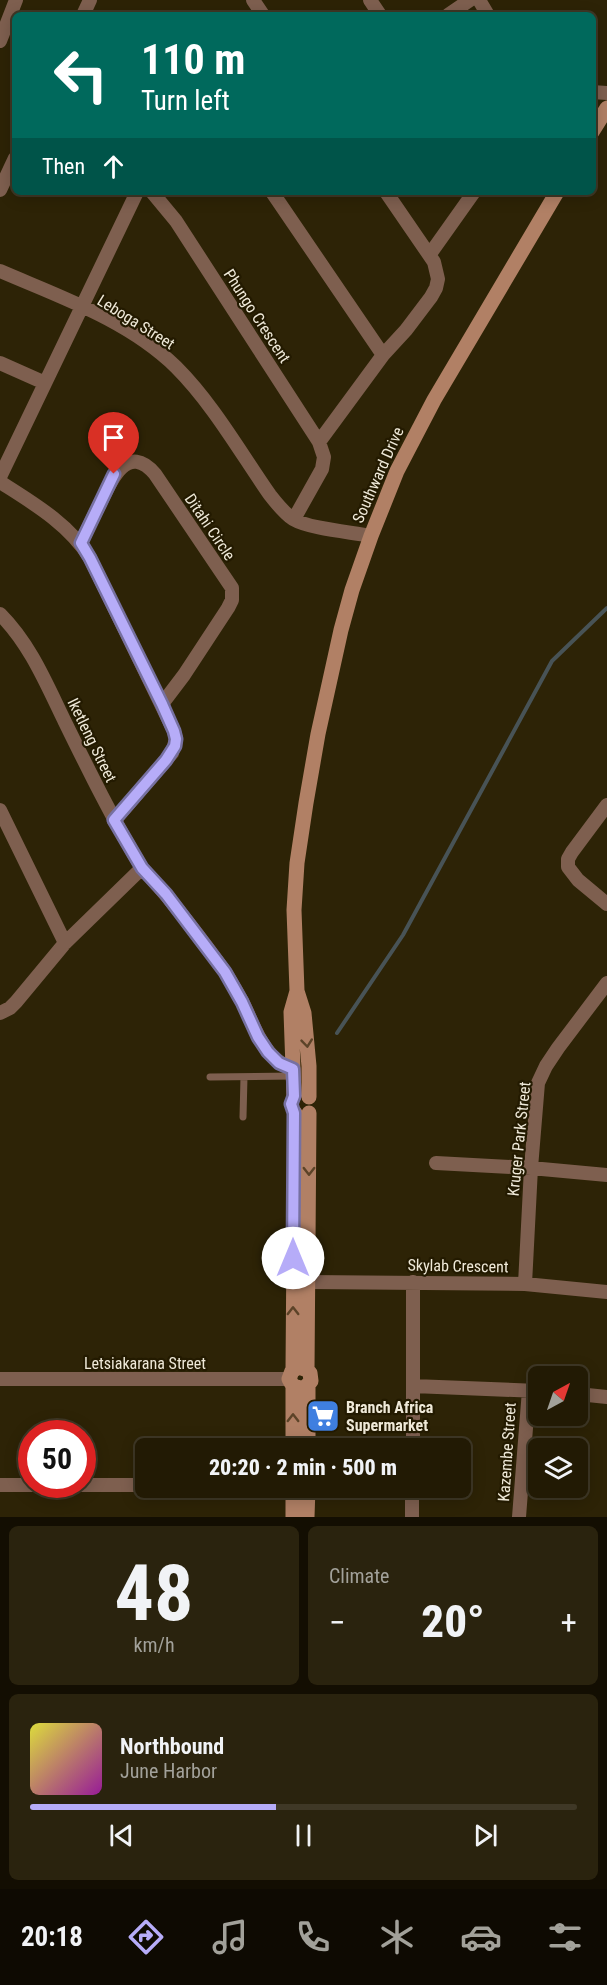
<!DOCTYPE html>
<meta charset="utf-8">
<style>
:root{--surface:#221a04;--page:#2a230e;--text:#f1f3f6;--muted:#a2a19a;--line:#3f3826;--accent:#b6acf8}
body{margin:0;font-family:"Roboto Condensed",sans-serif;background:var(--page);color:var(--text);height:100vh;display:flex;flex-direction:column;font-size:22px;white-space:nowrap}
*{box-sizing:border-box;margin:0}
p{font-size:20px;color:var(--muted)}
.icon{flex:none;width:33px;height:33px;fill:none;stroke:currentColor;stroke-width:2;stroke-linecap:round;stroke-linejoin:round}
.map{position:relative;height:1517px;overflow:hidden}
.drawer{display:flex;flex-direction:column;gap:9px;padding:9px;background:#130e02;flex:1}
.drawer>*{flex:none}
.guide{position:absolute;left:12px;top:12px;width:584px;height:183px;border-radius:9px;box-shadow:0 3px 15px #0003,0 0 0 2px var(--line);background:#00695c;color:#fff;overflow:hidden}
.needle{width:39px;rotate:40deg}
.tools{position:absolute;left:528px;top:1366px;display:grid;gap:12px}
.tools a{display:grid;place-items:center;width:60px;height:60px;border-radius:9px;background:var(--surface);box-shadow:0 3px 15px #0003,0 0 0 2px var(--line);font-size:30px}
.speed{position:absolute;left:18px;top:1420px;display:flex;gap:12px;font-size:30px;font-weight:700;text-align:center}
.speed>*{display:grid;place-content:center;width:78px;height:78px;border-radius:50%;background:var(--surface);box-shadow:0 3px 15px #0003,0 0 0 2px var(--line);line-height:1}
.speed .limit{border:9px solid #d22;background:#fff;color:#111}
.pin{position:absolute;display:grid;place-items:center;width:51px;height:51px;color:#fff;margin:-62px -26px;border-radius:50% 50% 50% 0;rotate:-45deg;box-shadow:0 0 6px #0007}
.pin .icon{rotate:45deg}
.me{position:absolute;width:66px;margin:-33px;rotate:0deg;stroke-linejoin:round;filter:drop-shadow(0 0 4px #0008)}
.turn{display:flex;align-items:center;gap:21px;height:126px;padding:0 30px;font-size:27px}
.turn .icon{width:78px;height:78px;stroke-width:2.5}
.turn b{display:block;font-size:42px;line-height:51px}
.then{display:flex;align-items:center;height:57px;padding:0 30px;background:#0003;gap:12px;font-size:22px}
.big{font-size:45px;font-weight:800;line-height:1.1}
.drawer .card{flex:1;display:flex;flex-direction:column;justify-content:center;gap:9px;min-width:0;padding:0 21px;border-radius:9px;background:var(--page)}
.drawer .dial{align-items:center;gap:0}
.dial b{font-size:78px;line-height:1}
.song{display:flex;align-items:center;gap:18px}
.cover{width:72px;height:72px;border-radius:9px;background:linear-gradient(135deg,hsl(60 70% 55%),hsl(300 70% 35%))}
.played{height:6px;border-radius:3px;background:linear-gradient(90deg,var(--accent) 45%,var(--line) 45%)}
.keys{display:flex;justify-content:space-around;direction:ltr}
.heat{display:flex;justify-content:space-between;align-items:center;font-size:33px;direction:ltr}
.drawer .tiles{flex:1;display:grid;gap:9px;grid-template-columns:1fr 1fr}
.card:last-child{grid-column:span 2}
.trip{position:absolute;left:135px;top:1438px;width:336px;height:60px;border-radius:9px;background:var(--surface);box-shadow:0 3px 15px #0003,0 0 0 2px var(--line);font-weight:800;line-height:60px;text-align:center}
.tab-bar{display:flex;height:96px;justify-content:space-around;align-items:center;background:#0e0a02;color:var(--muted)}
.tab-bar .icon{width:42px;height:42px}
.tab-bar .active{color:var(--accent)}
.tab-bar b{font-size:27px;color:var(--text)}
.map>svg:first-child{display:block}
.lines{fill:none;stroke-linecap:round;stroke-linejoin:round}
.stream{stroke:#485356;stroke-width:4}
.service{stroke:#7e5f4f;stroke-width:7}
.minor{stroke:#7e5f4f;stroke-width:14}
.secondary{stroke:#b18065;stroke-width:15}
.oneway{stroke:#5c4328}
.route-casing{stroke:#7670a1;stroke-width:15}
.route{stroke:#b6acf8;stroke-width:10}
.labels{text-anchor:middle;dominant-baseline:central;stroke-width:4.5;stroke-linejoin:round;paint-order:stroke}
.street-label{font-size:16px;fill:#efe9d8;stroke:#231a00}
.poi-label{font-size:16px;font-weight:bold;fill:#efe9d8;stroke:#231a00;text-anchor:start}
</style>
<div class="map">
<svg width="607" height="1517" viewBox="0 0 607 1517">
<rect width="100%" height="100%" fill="#2d2306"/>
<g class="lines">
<path class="stream" d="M337,1033L403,935L552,661L607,608"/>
<path class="service" d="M210,1077L294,1076
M243,1117L244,1077"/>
<path class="minor" d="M253,0L263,15
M370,0L380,15
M479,0L488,15
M83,15L90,0
M448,15L470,0
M0,41L16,0
M592,92L607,93
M0,190L15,158
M152,192L176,221L319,442L324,457L322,469L294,519
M272,192L383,355
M430,254L474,192
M0,271C60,297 128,320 176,367C213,404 240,452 270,495C277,504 284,513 293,519C310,529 351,532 371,536
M0,363L45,383
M319,442L383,355L406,330L431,297L436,288L438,279L434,262L386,192
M0,477L137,192
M0,482C33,503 69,524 90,558L174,731L176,739L172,753L114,821
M81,543C87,530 93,517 100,504C110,482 127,441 155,474L232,588V600L228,608L184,675L162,704
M0,614C30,644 46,683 64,720C89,771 113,820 142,868L65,943L16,1002L10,1008L0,1013
M607,805L572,852L568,859V867L578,880L607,904
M0,810L65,943
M142,868C169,897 194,929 218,962C227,974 235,988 242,1001C255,1027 263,1059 293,1069
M436,1163L531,1168L607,1175
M309,1282L525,1284L607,1292
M525,1284L531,1168L538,1083L546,1066L558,1048L607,983
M0,1379H289
M413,1386L538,1391
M578,1394L607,1397
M413,1449V1282
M0,1485H146
M412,1517V1488
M519,1517L529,1390"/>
<path class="secondary" d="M592,132L607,108
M294,1096L291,1012L297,991
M309,1097V1066L304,1013L297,991L294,910L297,863L306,803L318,734L341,630L352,590L371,536L397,471L434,400L557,192
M293,1370L295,1113
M307,1370L299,1367L292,1371L289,1379L293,1386L304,1389L311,1381L310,1373L307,1370L309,1113
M293,1449V1386
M308,1449V1386
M293,1488V1517
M307,1517L308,1488"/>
</g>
<defs><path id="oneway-chevron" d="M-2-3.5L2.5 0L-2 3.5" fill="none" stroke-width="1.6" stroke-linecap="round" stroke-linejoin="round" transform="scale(1.5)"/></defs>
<g class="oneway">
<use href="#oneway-chevron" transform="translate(307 1043) rotate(84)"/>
<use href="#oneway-chevron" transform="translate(309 1171) rotate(90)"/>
<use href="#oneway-chevron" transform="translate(293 1311) rotate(-90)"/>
<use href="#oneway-chevron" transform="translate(293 1418) rotate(-90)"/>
</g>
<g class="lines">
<defs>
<path id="route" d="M114,474L81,543L90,558L162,704L174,731L176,739L175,746L166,760L114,820L142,868L166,894L225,972L242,1002L258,1037L268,1052L279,1063L293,1069L294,1096L291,1104L294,1113L293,1258"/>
</defs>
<use href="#route" class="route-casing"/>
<use href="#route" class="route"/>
</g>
<defs>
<symbol id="supermarket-square" viewBox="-11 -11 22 22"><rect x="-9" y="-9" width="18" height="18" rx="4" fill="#3f7fe0" stroke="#231a00"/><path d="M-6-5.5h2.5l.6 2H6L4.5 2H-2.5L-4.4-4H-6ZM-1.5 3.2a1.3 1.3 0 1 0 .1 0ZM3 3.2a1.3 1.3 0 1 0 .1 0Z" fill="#fff"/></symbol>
</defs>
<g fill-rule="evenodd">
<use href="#supermarket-square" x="304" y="1397" width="38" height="38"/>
</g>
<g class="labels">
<g class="street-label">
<text transform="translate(257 316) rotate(57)">Phungo Crescent</text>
<text transform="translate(136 322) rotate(32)">Leboga Street</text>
<text transform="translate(378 475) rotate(-66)">Southward Drive</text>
<text transform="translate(210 527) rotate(56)">Ditahi Circle</text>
<text transform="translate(92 740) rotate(64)">Iketleng Street</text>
<text transform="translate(519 1139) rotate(-84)">Kruger Park Street</text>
<text transform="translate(458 1266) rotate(1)">Skylab Crescent</text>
<text x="145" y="1363">Letsiakarana Street</text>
<text transform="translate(507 1452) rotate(-86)">Kazembe Street</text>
</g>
<g class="poi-label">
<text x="346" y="1407">Branch Africa<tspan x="346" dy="18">Supermarket</tspan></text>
</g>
</g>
</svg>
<div class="tools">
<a><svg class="needle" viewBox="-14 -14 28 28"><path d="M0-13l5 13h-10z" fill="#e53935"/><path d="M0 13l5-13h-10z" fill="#a2a19a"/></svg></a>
<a><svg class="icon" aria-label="layers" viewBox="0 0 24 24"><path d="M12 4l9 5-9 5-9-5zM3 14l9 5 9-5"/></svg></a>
</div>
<div class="speed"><div class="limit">50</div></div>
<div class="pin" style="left:114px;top:474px;background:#d93025"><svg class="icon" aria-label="arrive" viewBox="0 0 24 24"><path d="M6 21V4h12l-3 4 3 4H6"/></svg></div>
<svg class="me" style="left:293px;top:1258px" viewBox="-20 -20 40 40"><circle r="19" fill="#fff"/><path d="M0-13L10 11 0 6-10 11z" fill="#b6acf8"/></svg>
<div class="trip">20:20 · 2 min · 500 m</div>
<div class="guide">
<div class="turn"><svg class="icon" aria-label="left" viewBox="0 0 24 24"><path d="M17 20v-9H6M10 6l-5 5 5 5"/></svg><div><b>110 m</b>Turn left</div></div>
<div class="then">Then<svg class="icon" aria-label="ahead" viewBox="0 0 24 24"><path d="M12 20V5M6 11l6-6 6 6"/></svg></div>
</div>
</div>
<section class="drawer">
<div class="tiles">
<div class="card dial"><b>48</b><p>km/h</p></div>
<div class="card"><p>Climate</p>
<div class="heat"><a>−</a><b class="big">20°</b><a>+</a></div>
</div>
<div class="card">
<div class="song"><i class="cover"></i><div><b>Northbound</b><p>June Harbor</p></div></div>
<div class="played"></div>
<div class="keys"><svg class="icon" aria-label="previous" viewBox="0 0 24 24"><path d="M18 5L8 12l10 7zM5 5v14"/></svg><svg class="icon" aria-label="pause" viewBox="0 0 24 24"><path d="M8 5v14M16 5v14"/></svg><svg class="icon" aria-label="next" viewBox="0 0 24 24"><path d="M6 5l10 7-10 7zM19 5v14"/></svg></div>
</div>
</div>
</section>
<nav class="tab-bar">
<b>20:18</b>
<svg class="icon active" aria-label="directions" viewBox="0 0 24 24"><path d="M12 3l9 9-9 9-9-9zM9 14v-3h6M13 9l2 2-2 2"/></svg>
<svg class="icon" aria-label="music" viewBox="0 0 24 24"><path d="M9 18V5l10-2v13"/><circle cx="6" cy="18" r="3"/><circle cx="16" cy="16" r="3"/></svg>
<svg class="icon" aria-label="phone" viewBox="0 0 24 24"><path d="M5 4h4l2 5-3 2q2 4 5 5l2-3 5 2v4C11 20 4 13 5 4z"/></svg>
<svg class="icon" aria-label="climate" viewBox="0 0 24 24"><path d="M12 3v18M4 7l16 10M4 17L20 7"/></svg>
<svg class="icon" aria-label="car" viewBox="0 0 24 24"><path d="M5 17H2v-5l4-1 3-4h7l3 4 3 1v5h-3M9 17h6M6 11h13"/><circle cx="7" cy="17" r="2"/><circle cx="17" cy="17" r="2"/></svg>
<svg class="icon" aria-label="filters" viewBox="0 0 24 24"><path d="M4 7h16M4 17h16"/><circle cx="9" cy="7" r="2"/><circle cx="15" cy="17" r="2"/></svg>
</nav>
